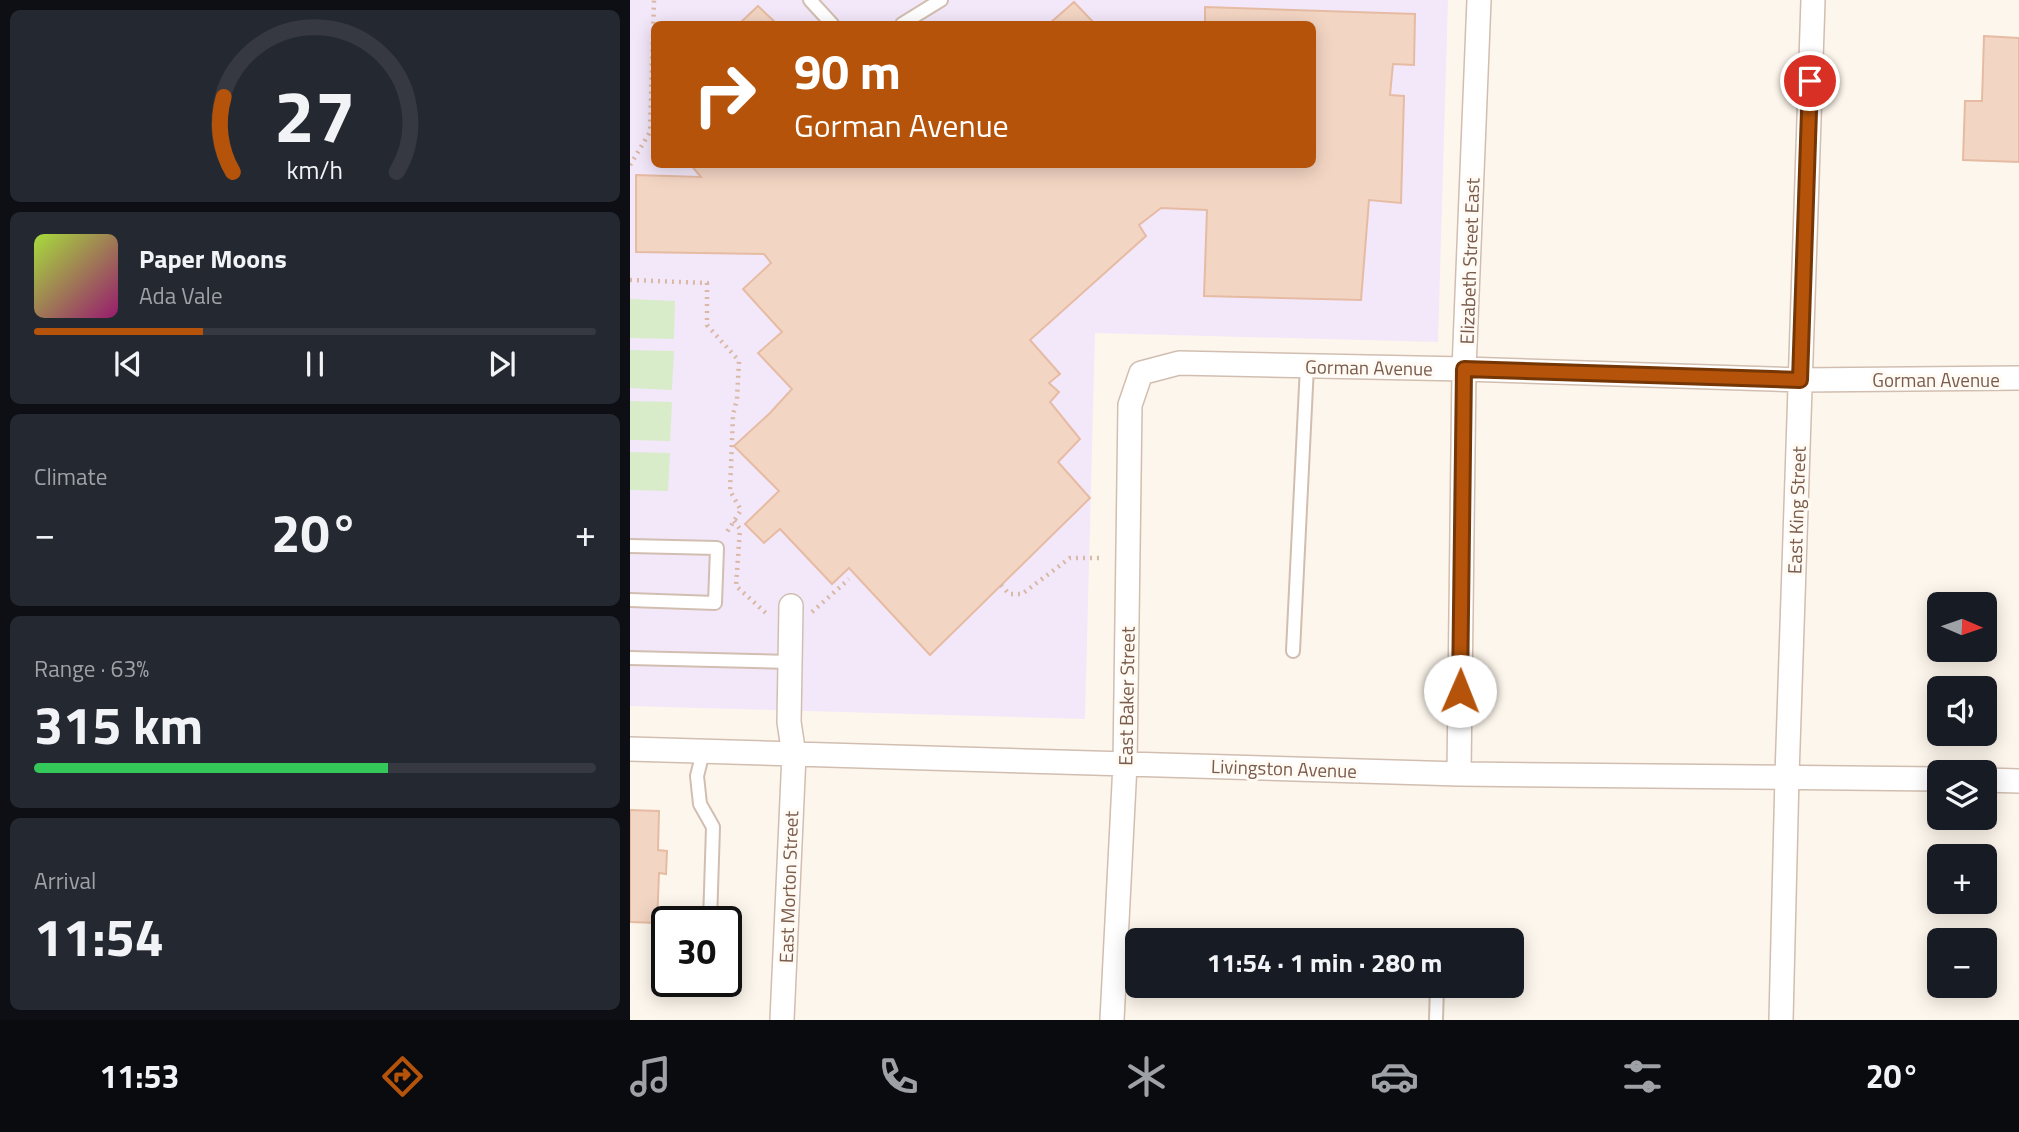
<!DOCTYPE html>
<meta charset="utf-8">
<style>
:root{--surface:#171b24;--page:#242831;--text:#f1f3f6;--muted:#9ea1a6;--line:#363941;--accent:#b45309}
body{margin:0;font-family:"Titillium Web",sans-serif;background:var(--page);color:var(--text);height:100vh;display:flex;flex-direction:column;font-size:26px;white-space:nowrap}
*{box-sizing:border-box;margin:0}
p{font-size:23px;color:var(--muted)}
.icon{flex:none;width:38px;height:38px;fill:none;stroke:currentColor;stroke-width:2;stroke-linecap:round;stroke-linejoin:round}
.map{position:relative;flex:1;overflow:hidden}
.drawer{display:flex;flex-direction:column;gap:10px;padding:10px;background:#0d0f14;width:630px}
.drawer>*{flex:none}
.top-card{position:absolute;left:21px;top:21px;width:665px;height:147px;border-radius:10px;box-shadow:0 4px 18px #0003;background:#b45309;color:#fff;overflow:hidden}
.needle{width:46px;rotate:92deg}
.controls{position:absolute;left:1297px;top:592px;display:grid;gap:14px}
.controls a{display:grid;place-items:center;width:70px;height:70px;border-radius:10px;background:var(--surface);box-shadow:0 4px 18px #0003;font-size:35px}
.speed{position:absolute;left:21px;top:906px;display:flex;gap:14px;font-size:35px;font-weight:700;text-align:center}
.speed>*{display:grid;place-content:center;width:91px;height:91px;border-radius:50%;background:var(--surface);box-shadow:0 4px 18px #0003;line-height:1}
.speed .limit{border:4px solid #111;border-radius:10px;background:#fff;color:#111}
.pin{position:absolute;display:grid;place-items:center;width:60px;height:60px;color:#fff;margin:-30px;border:4px solid #fff;border-radius:50%;box-shadow:0 2px 7px #0007}
.me{position:absolute;width:77px;margin:-38px;rotate:1deg;stroke-linejoin:round;filter:drop-shadow(0 0 5px #0008)}
.turn{display:flex;align-items:center;gap:24px;height:147px;padding:0 28px;font-size:32px}
.turn .icon{width:91px;height:91px;stroke-width:2.5}
.turn b{display:block;font-size:49px;line-height:60px}
.big{font-size:52px;font-weight:700;line-height:1.1}
.drawer .card{flex:1;display:flex;flex-direction:column;justify-content:center;gap:10px;min-width:0;padding:0 24px;border-radius:10px;background:var(--page)}
.drawer .dial{align-items:center;gap:0}
.dial svg{height:182px;overflow:visible;fill:none;stroke:var(--line);stroke-width:7;stroke-linecap:round;text-anchor:middle}
.dial text{fill:var(--text);stroke:none}
.song{display:flex;align-items:center;gap:21px}
.cover{width:84px;height:84px;border-radius:10px;background:linear-gradient(135deg,hsl(80 70% 55%),hsl(320 70% 35%))}
.played{height:7px;border-radius:4px;background:linear-gradient(90deg,var(--accent) 30%,var(--line) 30%)}
.keys{display:flex;justify-content:space-around;direction:ltr}
.heat{display:flex;justify-content:space-between;align-items:center;font-size:38px;direction:ltr}
.charge{height:10px;border-radius:5px;background:linear-gradient(90deg,#34c759 63%,var(--line) 0)}
.trip{position:absolute;left:495px;top:928px;width:399px;height:70px;border-radius:10px;background:var(--surface);box-shadow:0 4px 18px #0003;font-weight:700;line-height:70px;text-align:center}
.tabs{display:flex;height:112px;justify-content:space-around;align-items:center;background:#090b0e;color:var(--muted)}
.tabs .icon{width:49px;height:49px}
.tabs .current{color:var(--accent)}
.tabs b{font-size:32px;color:var(--text)}
main{display:flex;flex:1;min-height:0}
.map>svg:first-child{display:block}
.education{fill:#f3e8fa;fill-rule:evenodd}
.green{fill:#d8ecc9}
.building{fill:#f3d5c3;stroke:#e6bba3;stroke-width:2}
.lines{fill:none;stroke-linecap:round;stroke-linejoin:round}
.service-casing{stroke:#d1beb0;stroke-width:16}
.minor-casing{stroke:#d1beb0;stroke-width:26}
.path{stroke:#d9b8a5;stroke-width:4.5;stroke-dasharray:2 5;stroke-linecap:butt}
.service{stroke:#fff;stroke-width:12}
.minor{stroke:#fff;stroke-width:23}
.route-casing{stroke:#753606;stroke-width:18}
.route{stroke:#b45309;stroke-width:12}
.labels{text-anchor:middle;dominant-baseline:central;stroke-width:6;stroke-linejoin:round;paint-order:stroke}
.street-label{font-size:19px;fill:#7a5c4d;stroke:#fffaf3}
</style>
<main>
<section class="drawer">
<div class="card dial"><svg viewBox="0 0 100 80">
<path d="M14 69A42 42 0 1 1 86 69"/>
<path d="M14 69A42 42 0 0 1 10 36" stroke="#b45309"/>
<text x="50" y="56" font-size="32" font-weight="700">27</text>
<text x="50" y="72" font-size="11">km/h</text>
</svg></div>
<div class="card">
<div class="song"><i class="cover"></i><div><b>Paper Moons</b><p>Ada Vale</p></div></div>
<div class="played"></div>
<div class="keys"><svg class="icon" aria-label="previous" viewBox="0 0 24 24"><path d="M18 5L8 12l10 7zM5 5v14"/></svg><svg class="icon" aria-label="pause" viewBox="0 0 24 24"><path d="M8 5v14M16 5v14"/></svg><svg class="icon" aria-label="next" viewBox="0 0 24 24"><path d="M6 5l10 7-10 7zM19 5v14"/></svg></div>
</div>
<div class="card"><p>Climate</p>
<div class="heat"><a>−</a><b class="big">20°</b><a>+</a></div>
</div>
<div class="card"><p>Range · 63%</p><b class="big">315 km</b><div class="charge"></div></div>
<div class="card"><p>Arrival</p><b class="big">11:54</b></div>
</section>
<div class="map">
<svg width="1389" height="1020" viewBox="0 0 1389 1020">
<rect width="100%" height="100%" fill="#fdf6ec"/>
<path class="education" d="M0,0H818L808,342L465,333L455,719L0,706ZM24,24H682V164H24Z"/>
<path class="green" d="M0,299L45,301L44,339L0,338Z
M0,350L44,351L42,390L0,388Z
M0,401L42,402L40,441L0,440Z
M0,452L40,453L38,491L0,490Z"/>
<path class="building" d="M444,2L465,24H419Z
M128,6L147,24H109Z
M575,7L785,14L784,65L763,64L760,95L774,96L771,203L739,200L731,300L574,296L577,210L531,208L509,225L516,236L400,340L430,374L419,383L429,392L420,402L450,439L428,462L460,498L300,655L219,568L202,584L150,529L134,543L115,524L149,491L104,446L140,413L162,389L128,353L152,332L113,289L141,263L134,254L6,252V175L71,177L60,164H682V24H575Z
M1354,36L1389,38V162L1333,160L1335,101H1352Z
M0,810L29,811L28,850L37,851L36,874L29,873L27,923L0,922Z"/>
<g class="lines">
<defs>
<path id="service" d="M180,0L202,24
M272,24L311,0
M0,546L87,548L85,603L0,600
M663,651L677,366
M0,658L160,662
M73,752L67,776L70,804L83,827L80,922
M806,1020L807,985"/>
<path id="minor" d="M0,749L829,774L1309,779
M829,774L834,369L849,0
M1354,780L1389,781
M152,1020L164,755L159,722L161,606
M482,1020L495,764L500,405L511,373L549,363L834,369L1170,380L1389,378
M1151,1020L1157,776L1183,0"/>
</defs>
<use href="#service" class="service-casing"/>
<use href="#minor" class="minor-casing"/>
<path class="path" d="M0,165L20,132L24,0
M0,280L77,283V325L109,361L107,399L103,415L100,491L111,510L95,535
M104,521L110,529L106,586L138,615
M371,585L379,594H392L440,558H470
M182,612L219,579"/>
<use href="#service" class="service"/>
<use href="#minor" class="minor"/>
</g>
<g class="lines">
<defs>
<path id="route" d="M830,691L834,369L1170,380L1180,81"/>
</defs>
<use href="#route" class="route-casing"/>
<use href="#route" class="route"/>
</g>
<g class="labels">
<g class="street-label">
<text transform="translate(839 261) rotate(-88)">Elizabeth Street East</text>
<text transform="translate(739 367) rotate(1)">Gorman Avenue</text>
<text x="1306" y="379">Gorman Avenue</text>
<text transform="translate(1166 510) rotate(-88)">East King Street</text>
<text transform="translate(496 696) rotate(-89)">East Baker Street</text>
<text transform="translate(654 768) rotate(2)">Livingston Avenue</text>
<text transform="translate(158 887) rotate(-88)">East Morton Street</text>
</g>
</g>
</svg>
<div class="controls">
<a><svg class="needle" viewBox="-14 -14 28 28"><path d="M0-13l5 13h-10z" fill="#e53935"/><path d="M0 13l5-13h-10z" fill="#9ea1a6"/></svg></a>
<a><svg class="icon" aria-label="sound" viewBox="0 0 24 24"><path d="M4 9h4l5-4v14l-5-4H4zM17 9q2 3 0 6"/></svg></a>
<a><svg class="icon" aria-label="layers" viewBox="0 0 24 24"><path d="M12 4l9 5-9 5-9-5zM3 14l9 5 9-5"/></svg></a>
<a>+</a>
<a>−</a>
</div>
<div class="speed"><div class="limit">30</div></div>
<div class="pin" style="left:1180px;top:81px;background:#d93025"><svg class="icon" aria-label="arrive" viewBox="0 0 24 24"><path d="M6 21V4h12l-3 4 3 4H6"/></svg></div>
<svg class="me" style="left:830px;top:691px" viewBox="-20 -20 40 40"><circle r="19" fill="#fff"/><path d="M0-13L10 11 0 6-10 11z" fill="#b45309"/></svg>
<div class="trip">11:54 · 1 min · 280 m</div>
<div class="top-card">
<div class="turn"><svg class="icon" aria-label="right" viewBox="0 0 24 24"><path d="M7 20v-9h11M14 6l5 5-5 5"/></svg><div><b>90 m</b>Gorman Avenue</div></div>
</div>
</div>
</main>
<nav class="tabs">
<b>11:53</b>
<svg class="icon current" aria-label="directions" viewBox="0 0 24 24"><path d="M12 3l9 9-9 9-9-9zM9 14v-3h6M13 9l2 2-2 2"/></svg>
<svg class="icon" aria-label="music" viewBox="0 0 24 24"><path d="M9 18V5l10-2v13"/><circle cx="6" cy="18" r="3"/><circle cx="16" cy="16" r="3"/></svg>
<svg class="icon" aria-label="phone" viewBox="0 0 24 24"><path d="M5 4h4l2 5-3 2q2 4 5 5l2-3 5 2v4C11 20 4 13 5 4z"/></svg>
<svg class="icon" aria-label="climate" viewBox="0 0 24 24"><path d="M12 3v18M4 7l16 10M4 17L20 7"/></svg>
<svg class="icon" aria-label="car" viewBox="0 0 24 24"><path d="M5 17H2v-5l4-1 3-4h7l3 4 3 1v5h-3M9 17h6M6 11h13"/><circle cx="7" cy="17" r="2"/><circle cx="17" cy="17" r="2"/></svg>
<svg class="icon" aria-label="filters" viewBox="0 0 24 24"><path d="M4 7h16M4 17h16"/><circle cx="9" cy="7" r="2"/><circle cx="15" cy="17" r="2"/></svg>
<b>20°</b>
</nav>
